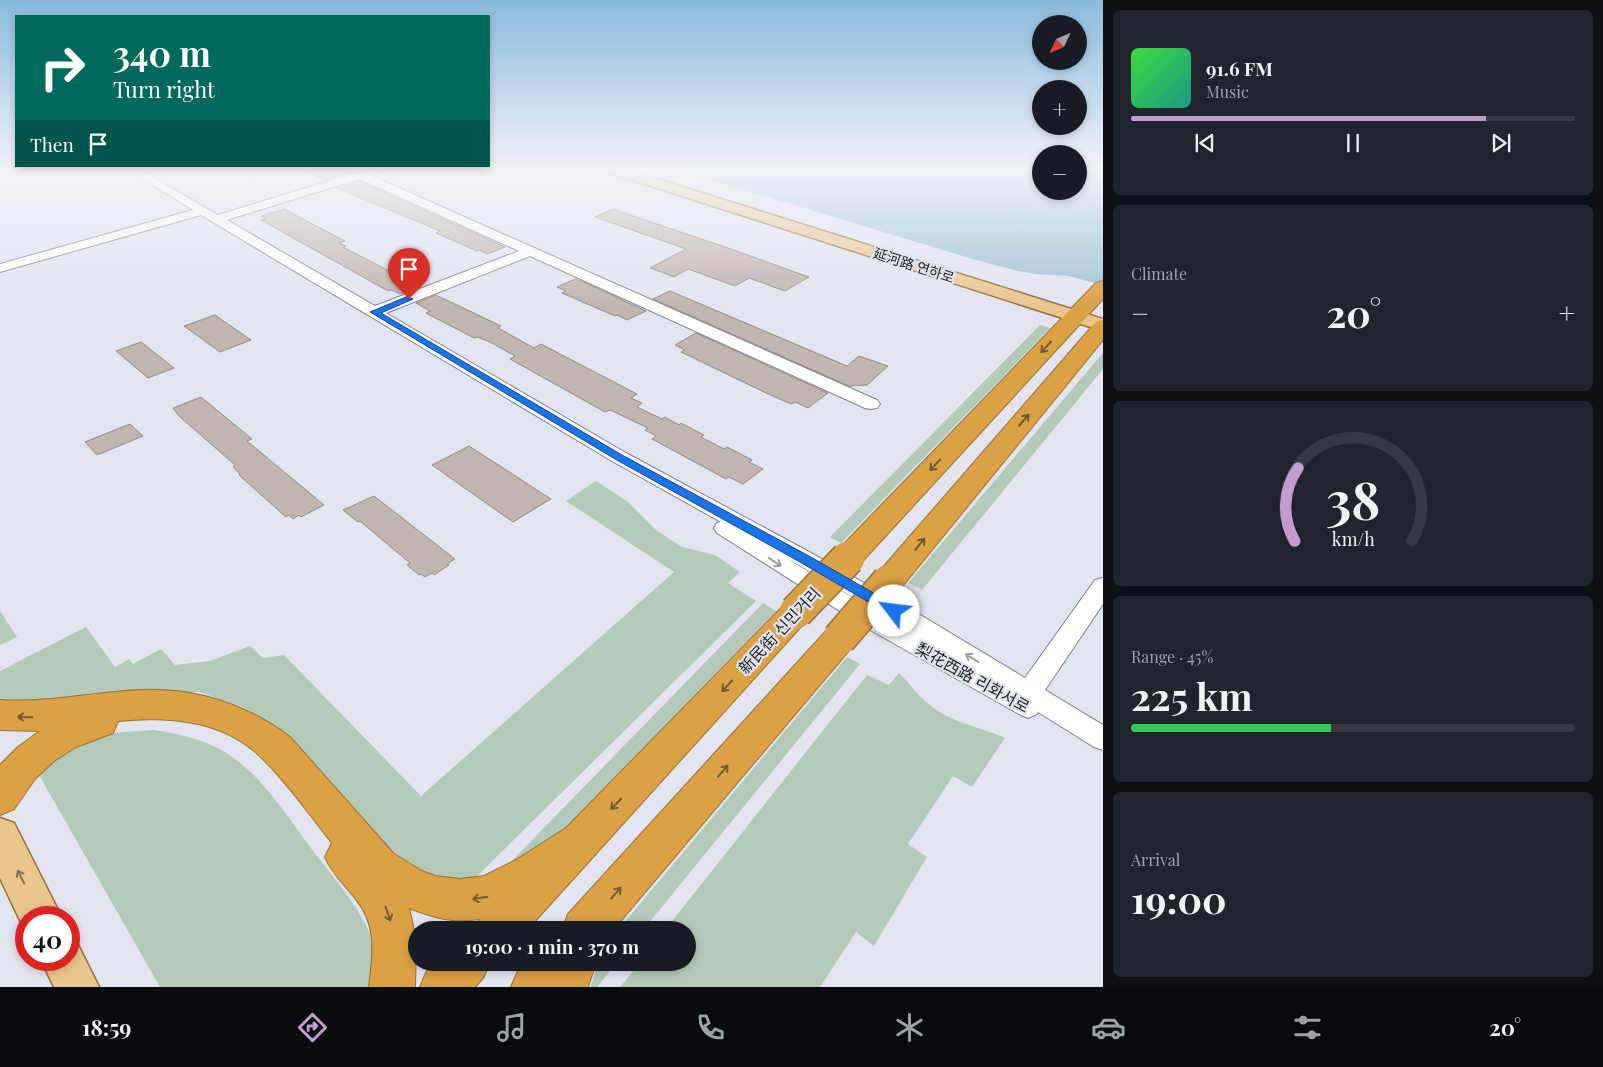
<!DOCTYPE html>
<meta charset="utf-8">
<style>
:root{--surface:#171b24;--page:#20242c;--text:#f1f3f6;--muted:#9ea1a6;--line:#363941;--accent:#c49bcd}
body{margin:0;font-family:"Playfair Display","Noto Sans SC","Noto Sans KR",serif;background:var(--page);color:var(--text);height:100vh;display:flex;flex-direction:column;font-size:19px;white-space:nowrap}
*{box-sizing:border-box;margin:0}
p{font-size:16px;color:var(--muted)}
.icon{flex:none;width:28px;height:28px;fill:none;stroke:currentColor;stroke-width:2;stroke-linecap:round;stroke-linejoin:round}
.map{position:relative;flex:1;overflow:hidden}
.panel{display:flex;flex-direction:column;gap:10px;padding:10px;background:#0d0f14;width:500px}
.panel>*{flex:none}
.hud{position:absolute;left:15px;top:15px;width:475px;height:152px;border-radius:0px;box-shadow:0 2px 8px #0003;background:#00695c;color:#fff;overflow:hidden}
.needle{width:32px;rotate:226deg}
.fabs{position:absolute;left:1032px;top:15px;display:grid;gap:10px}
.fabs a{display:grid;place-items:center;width:55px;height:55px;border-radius:50%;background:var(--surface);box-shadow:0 2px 8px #0003;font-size:25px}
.speed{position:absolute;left:15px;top:906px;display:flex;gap:10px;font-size:25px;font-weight:700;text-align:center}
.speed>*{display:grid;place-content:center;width:65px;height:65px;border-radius:50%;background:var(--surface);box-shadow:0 2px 8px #0003;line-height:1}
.speed .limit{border:8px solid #d22;background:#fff;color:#111}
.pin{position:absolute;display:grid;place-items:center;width:42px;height:42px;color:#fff;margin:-51px -21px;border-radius:50% 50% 50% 0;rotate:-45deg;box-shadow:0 0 5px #0007}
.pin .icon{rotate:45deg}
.me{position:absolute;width:55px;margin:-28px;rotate:300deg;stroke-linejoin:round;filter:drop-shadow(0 0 4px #0008)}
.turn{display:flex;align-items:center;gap:18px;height:105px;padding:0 15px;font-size:22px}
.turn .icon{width:65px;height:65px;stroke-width:2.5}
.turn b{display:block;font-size:35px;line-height:42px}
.then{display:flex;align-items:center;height:48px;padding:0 15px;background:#0003;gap:10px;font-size:19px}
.big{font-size:38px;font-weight:700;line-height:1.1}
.panel .tile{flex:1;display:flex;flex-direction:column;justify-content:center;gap:8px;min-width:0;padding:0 18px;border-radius:8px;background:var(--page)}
.panel .dial{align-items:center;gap:0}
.dial svg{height:130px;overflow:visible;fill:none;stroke:var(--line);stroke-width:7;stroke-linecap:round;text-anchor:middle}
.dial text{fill:var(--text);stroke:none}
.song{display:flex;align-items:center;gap:15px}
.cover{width:60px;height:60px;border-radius:8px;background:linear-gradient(135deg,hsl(120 70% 55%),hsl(170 70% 35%))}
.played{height:5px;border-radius:2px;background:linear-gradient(90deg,var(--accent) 80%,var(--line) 80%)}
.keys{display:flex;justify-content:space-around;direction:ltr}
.heat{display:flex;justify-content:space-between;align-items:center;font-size:28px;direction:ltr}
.charge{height:8px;border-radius:4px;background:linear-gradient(90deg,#34c759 45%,var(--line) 0)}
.trip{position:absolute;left:408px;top:921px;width:288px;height:50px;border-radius:25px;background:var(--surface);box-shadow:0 2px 8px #0003;font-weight:700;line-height:50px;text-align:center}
.tabs{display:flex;height:80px;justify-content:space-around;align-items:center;background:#090b0e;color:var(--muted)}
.tabs .icon{width:35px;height:35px}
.tabs .current{color:var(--accent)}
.tabs b{font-size:22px;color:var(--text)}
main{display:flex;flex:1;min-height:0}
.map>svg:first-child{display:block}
.green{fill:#b3cab8}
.water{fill:#9ec3cd}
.building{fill:#c1b5af;stroke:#968c86}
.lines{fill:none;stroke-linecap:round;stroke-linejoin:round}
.minor-casing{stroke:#7f808b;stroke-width:2}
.major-casing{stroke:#9a7339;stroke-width:3}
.highway-casing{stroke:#9a7339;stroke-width:2}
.minor{fill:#fff;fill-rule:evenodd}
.major{fill:#eac68f;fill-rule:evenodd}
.highway{fill:#dca045;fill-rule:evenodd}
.highway-bridge-casing{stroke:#9a7339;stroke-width:36;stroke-linecap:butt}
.highway-bridge{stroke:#dca045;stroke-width:33}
.oneway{stroke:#745932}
.oneway2{stroke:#9a9a9c}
.oneway3{stroke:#847259}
.route{fill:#1a73e8;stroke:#114b97}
.labels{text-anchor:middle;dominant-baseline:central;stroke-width:4.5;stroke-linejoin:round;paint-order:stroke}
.far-street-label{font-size:14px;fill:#1f1f23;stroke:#e2e4ef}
.street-label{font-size:16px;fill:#1f1f23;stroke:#e2e4ef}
</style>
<main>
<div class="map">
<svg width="1103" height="987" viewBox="0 0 1103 987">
<rect width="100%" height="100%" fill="#e2e4ef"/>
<path class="green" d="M1040,325L1050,328L841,543L830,537Z
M1103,353V369L922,590L908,583Z
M596,481L628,502L656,530L682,547L715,555L740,572L728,583L756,601L469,884L447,883L407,868L284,735L243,707L199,692H170L0,704V671L86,627L115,667L129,659L133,664L161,649L175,665L210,661L250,646L263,658L284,655L421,796L674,572L566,501Z
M763,603L776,611L555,838L498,875Z
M0,611L17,637L0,645Z
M847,657L860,664L643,930H618Z
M899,673C909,683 919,697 931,706C952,723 981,727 1005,738L972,787L953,776L908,844L927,857L874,946L856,932L820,987H620L640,963L686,962V930H665L867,675L889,685Z
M153,730C180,734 208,740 231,756C264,779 287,816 310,847C332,876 358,904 372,938C376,950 374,974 374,987H160L35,768L98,734Z
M597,963H617L597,987H591Z"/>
<path class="water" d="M675,169H1041V191H1079V169H1103V285L1068,276L1035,274L1014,270L976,260Z"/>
<path class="building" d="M301,169H357V170L326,180Z
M359,181L411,205L505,247L487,254L480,250L477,251L436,233L440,231L337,188Z
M284,209L345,241L339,243L346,246L343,247L420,287L400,294L391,290L388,291L261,220L266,219L261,216Z
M613,209L728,248L809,277L785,291L749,278L735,286L688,269L674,277L650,268L686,249L595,217Z
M575,279L586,283L646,311L627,320L617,315L615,316L562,293L566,291L557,287Z
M670,291L847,366L859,356L888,366L867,385L849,386L653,299Z
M436,295L501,326L498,328L534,348L541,344L637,394L631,398L642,403L637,407L662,419L665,417L679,425L681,423L704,435L701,437L724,449L727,447L752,460L749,462L763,469L743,484L729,477L726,479L652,439L656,436L645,430L648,428L610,410L605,412L510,359L515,356L488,341L477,337L474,338L426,313L430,311L416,303Z
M215,315L251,340L220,352L184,326Z
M696,333L828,393L808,408L795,402L791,404L764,392L681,352L685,350L675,345Z
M141,342L174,368L148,378L116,351Z
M201,397L252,439L247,441L324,505L301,517L299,515L293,519L289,515L286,517L240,476L239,473L233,467L235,465L179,416L173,408Z
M130,424L143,436L97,455L85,442Z
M469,446L551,499L513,522L432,465Z
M374,496L455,559L447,564L449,565L434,575L432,573L425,577L421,574L419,575L407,565L410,563L360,521L358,522L343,510Z"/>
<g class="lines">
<defs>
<path id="minor" d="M127,169H139L218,215L368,169H376L378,171L370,175L877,400L880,404L877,408L871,409L865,408L530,256L386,313L626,453L813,554L917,613L1025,678L1095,580L1103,578V604L1045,690L1103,725V750L1094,747L1038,712L1037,714L1028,718L1019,714L865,627L717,533L714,528L717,523L721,522L612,461L201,215L0,272V264L193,210ZM359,179L519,251L375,306L227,220ZM787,559L797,564L906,629Z"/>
<path id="major" d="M605,169H626L1103,319V331L607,172Z
M0,818L14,823L62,918H26V933L0,878Z
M69,941L78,945L99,987H54L41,960H69Z"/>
<path id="highway" d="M1103,281V299L859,565L848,568L837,565L833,558L837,551L1096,283Z
M1103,320V340L900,589L889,592L878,589L874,581L878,573L1096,322Z
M796,600L807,604L812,612L807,620L527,930H475L480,919C451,923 435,918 409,908L416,939L415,987H369C373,954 378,925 355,898C344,884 332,873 325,857L332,843C310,815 289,785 264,760C225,720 170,716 118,721L113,733L76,747L54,761L35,779L14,809L0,815V765L18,747L40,731L0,730V700C48,703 93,692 141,690C196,688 246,704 290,737L394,854L422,871L435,876L460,879L484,876L516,860L566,828L785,604Z
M839,626L851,630L856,639L851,648L613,930H562L568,914L827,630Z
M435,962H490L483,978L475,987H420L427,971Z
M525,962H596L588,987H511L518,971Z"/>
</defs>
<use href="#minor" class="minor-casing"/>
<use href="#major" class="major-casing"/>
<use href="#highway" class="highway-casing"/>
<use href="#minor" class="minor"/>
<use href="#major" class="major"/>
<use href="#highway" class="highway"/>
<defs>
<path id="highway-bridge" d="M796,612L848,558
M839,639L889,581"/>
</defs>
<use href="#highway-bridge" class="highway-bridge-casing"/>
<use href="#highway-bridge" class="highway-bridge"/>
</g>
<defs><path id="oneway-shaft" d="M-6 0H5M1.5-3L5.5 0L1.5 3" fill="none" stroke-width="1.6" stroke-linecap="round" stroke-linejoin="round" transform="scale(1.25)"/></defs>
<g class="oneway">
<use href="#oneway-shaft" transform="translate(1046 347) rotate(133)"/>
<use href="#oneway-shaft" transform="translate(1024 420) rotate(-50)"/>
<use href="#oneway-shaft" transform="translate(935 465) rotate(133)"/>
<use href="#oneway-shaft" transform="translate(920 544) rotate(-50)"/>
<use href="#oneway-shaft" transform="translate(727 686) rotate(133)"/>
<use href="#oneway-shaft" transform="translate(25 717) rotate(-179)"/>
<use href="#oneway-shaft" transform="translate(723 771) rotate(-49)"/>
<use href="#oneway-shaft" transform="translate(616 804) rotate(133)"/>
<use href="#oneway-shaft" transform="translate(616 893) rotate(-49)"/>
<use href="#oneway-shaft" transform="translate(480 898) rotate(170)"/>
<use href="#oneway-shaft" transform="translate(388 914) rotate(71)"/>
</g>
<g class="oneway2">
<use href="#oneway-shaft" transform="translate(775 562) rotate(34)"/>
<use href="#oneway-shaft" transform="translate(972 658) rotate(-148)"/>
</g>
<use class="oneway3" href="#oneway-shaft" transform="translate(21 877) rotate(-117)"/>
<linearGradient id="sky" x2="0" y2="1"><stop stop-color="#8abadd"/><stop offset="0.55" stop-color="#f2f3f8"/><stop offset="1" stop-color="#f2f3f8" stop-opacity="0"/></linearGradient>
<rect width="1103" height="307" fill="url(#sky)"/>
<path class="route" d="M406,297L413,299L381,313L622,455L809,556L898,607L900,611L898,614H889L800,562L615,459L370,312Z"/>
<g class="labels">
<g class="far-street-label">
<text transform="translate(914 265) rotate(18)">延河路 연하로</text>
</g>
<g class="street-label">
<text transform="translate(779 630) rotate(-47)">新民街 신민거리</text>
<text transform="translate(973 677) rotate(29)">梨花西路 리화서로</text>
</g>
</g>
</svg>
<div class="fabs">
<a><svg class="needle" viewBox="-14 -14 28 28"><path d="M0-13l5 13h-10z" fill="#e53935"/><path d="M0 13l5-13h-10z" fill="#9ea1a6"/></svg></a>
<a>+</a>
<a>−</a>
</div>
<div class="speed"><div class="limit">40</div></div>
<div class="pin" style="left:409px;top:299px;background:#d93025"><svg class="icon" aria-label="arrive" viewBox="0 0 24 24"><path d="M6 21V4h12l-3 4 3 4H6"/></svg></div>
<svg class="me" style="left:894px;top:611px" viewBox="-20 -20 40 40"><circle r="19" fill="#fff"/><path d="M0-13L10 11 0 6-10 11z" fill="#1a73e8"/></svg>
<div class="trip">19:00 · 1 min · 370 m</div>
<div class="hud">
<div class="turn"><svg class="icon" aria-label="right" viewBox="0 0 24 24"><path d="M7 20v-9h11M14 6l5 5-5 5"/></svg><div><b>340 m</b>Turn right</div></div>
<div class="then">Then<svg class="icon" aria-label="arrive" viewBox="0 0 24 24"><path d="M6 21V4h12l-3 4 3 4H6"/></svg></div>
</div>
</div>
<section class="panel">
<div class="tile">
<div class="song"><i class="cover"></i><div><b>91.6 FM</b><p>Music</p></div></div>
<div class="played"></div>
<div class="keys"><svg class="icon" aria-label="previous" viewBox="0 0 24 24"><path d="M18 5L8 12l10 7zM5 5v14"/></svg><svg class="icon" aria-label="pause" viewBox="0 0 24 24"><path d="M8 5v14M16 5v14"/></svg><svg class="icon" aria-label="next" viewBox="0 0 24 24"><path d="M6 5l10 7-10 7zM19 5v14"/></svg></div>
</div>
<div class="tile"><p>Climate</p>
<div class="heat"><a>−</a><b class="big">20°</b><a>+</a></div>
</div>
<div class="tile dial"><svg viewBox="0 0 100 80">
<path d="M14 69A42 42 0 1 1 86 69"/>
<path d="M14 69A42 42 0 0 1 16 24" stroke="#c49bcd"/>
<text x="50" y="56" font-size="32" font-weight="700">38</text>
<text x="50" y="72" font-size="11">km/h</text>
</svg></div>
<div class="tile"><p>Range · 45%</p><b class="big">225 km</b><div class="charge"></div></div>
<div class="tile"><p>Arrival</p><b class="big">19:00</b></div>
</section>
</main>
<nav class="tabs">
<b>18:59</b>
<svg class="icon current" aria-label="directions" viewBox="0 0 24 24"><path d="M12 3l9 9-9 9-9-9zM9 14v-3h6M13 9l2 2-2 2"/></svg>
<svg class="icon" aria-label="music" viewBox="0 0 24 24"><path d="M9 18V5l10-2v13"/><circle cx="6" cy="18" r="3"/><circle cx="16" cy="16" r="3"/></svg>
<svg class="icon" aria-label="phone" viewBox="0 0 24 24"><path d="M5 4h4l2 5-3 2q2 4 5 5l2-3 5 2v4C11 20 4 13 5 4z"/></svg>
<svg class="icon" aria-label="climate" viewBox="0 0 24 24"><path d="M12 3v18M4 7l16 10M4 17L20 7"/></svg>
<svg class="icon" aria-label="car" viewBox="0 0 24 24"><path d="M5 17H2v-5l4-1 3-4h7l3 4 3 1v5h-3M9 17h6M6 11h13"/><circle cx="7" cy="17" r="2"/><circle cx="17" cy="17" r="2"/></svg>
<svg class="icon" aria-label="filters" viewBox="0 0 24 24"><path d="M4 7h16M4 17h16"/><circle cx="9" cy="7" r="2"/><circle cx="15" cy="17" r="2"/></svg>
<b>20°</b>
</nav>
